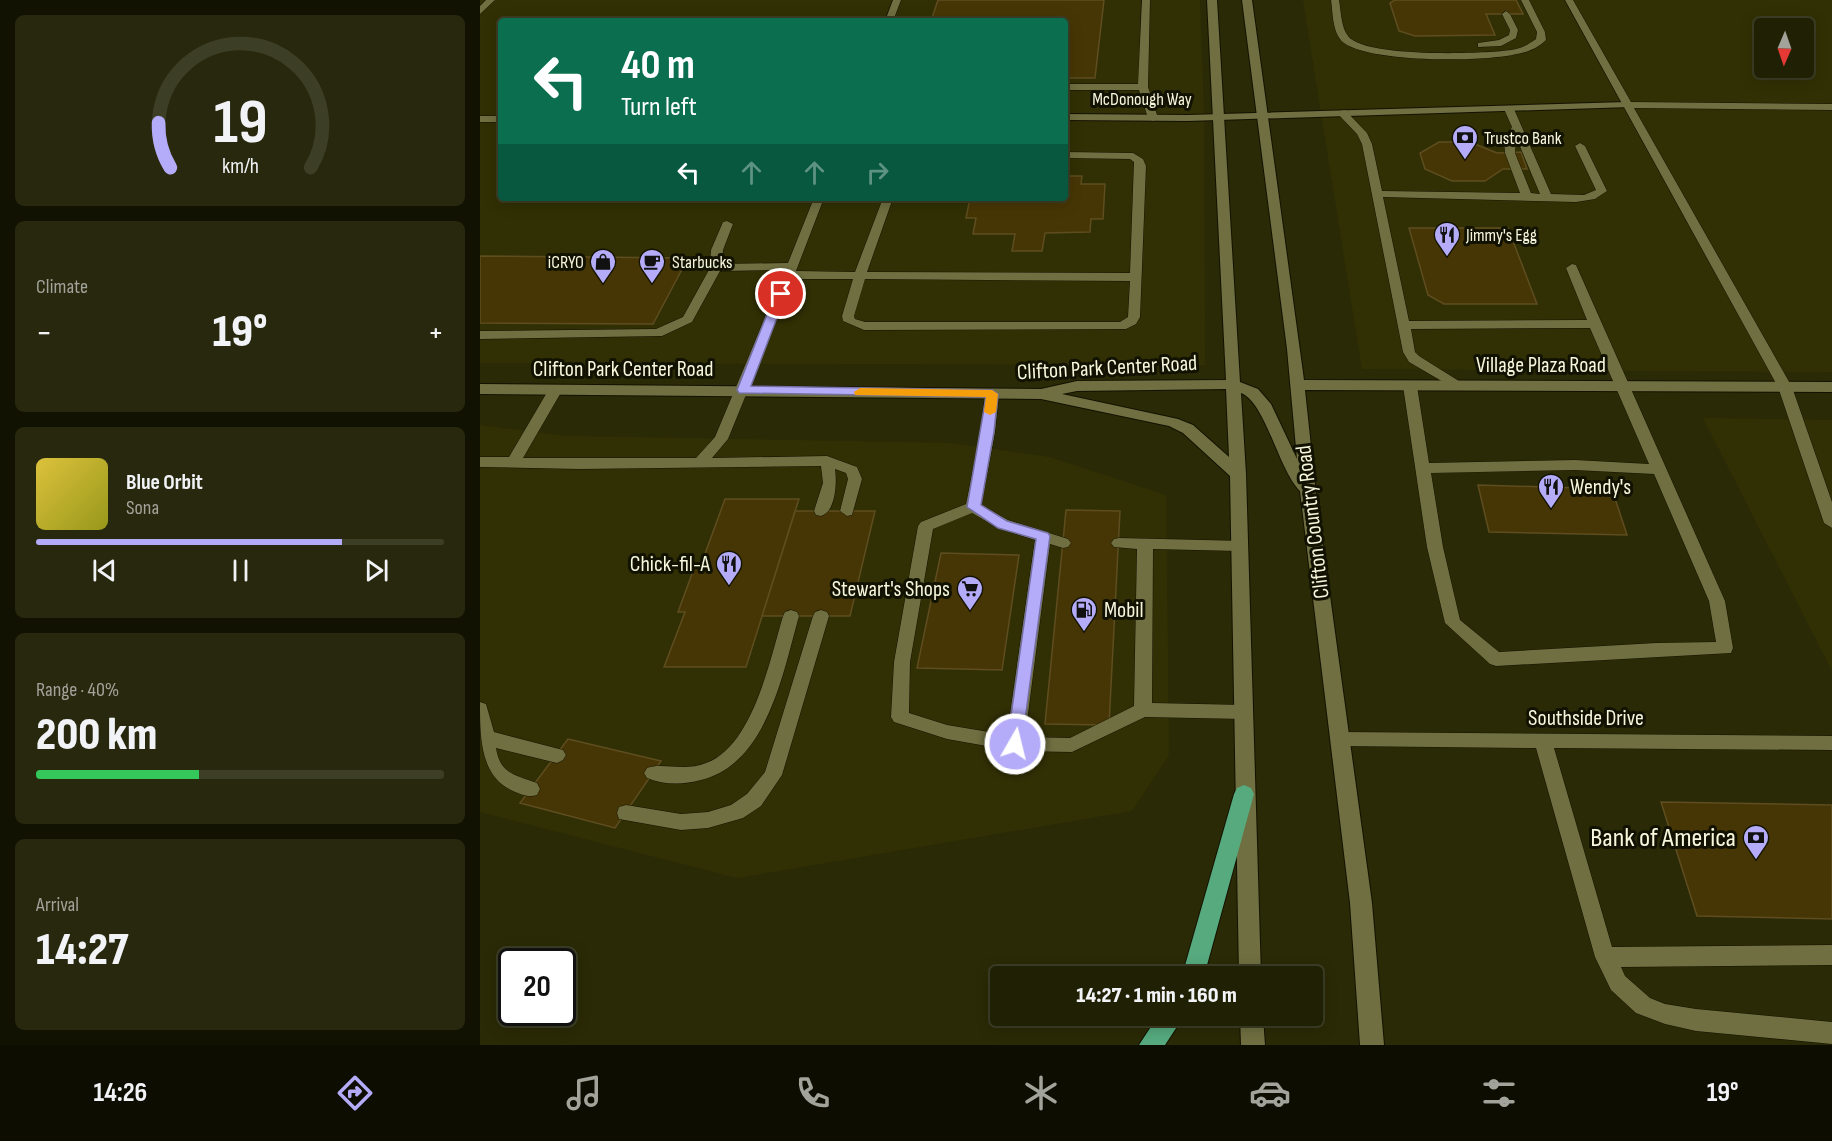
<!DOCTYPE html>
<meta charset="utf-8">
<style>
:root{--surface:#202004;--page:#28280e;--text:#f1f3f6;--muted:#a2a39a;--line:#3d3e26;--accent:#b4acf9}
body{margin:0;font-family:"Sofia Sans Condensed",sans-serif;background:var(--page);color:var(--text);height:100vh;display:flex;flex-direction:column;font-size:22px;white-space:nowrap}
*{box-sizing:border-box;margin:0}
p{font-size:20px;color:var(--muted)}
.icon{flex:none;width:33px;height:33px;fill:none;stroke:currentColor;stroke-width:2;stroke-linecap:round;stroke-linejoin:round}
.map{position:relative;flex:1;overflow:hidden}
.details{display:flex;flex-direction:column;gap:15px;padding:15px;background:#121202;width:480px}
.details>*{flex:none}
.banner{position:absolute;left:18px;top:18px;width:570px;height:183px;border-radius:6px;box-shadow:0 3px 15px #0003,0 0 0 2px var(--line);background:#0b6e4f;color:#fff;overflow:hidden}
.needle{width:39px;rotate:182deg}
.tools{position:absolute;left:1274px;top:18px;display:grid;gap:12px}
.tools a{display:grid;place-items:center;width:60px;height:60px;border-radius:6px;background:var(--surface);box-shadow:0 3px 15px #0003,0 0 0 2px var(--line);font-size:30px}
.speed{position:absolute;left:18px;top:948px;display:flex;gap:12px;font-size:30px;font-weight:700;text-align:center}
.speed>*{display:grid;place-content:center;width:78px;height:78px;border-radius:50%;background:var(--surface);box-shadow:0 3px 15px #0003,0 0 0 2px var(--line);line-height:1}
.speed .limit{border:3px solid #111;border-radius:9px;background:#fff;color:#111}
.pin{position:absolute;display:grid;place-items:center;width:51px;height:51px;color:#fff;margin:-26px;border:3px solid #fff;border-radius:50%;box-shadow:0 2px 6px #0007}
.me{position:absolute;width:66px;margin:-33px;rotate:8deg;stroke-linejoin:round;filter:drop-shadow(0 0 4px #0008)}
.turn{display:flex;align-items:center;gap:21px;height:126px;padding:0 24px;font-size:27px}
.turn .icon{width:78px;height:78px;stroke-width:2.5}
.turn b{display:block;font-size:42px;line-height:51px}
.lanes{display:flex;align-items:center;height:57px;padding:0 24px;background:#0003;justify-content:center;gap:30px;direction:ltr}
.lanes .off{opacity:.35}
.big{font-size:45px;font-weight:800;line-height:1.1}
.details .widget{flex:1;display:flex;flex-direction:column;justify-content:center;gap:9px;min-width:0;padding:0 21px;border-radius:9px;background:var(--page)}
.details .dial{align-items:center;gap:0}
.dial svg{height:156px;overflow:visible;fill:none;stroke:var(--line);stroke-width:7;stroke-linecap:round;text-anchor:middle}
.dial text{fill:var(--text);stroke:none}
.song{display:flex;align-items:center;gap:18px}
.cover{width:72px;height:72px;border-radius:9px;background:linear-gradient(135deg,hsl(50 70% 55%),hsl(60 70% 35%))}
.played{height:6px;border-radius:3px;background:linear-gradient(90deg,var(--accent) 75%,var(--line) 75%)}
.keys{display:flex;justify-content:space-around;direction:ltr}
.heat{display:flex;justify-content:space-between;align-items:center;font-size:33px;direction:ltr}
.charge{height:9px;border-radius:4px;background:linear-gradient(90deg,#34c759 40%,var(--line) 0)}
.trip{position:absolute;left:510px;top:966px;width:333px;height:60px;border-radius:6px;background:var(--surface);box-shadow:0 3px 15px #0003,0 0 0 2px var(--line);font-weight:800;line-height:60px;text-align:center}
.dock{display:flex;height:96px;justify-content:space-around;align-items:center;background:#0d0d02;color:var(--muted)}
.dock .icon{width:42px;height:42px}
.dock .selected{color:var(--accent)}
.dock b{font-size:27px;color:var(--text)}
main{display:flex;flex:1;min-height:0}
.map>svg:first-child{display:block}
.built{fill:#313004;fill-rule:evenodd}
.building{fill:#473605;stroke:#5e4d20;stroke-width:1.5}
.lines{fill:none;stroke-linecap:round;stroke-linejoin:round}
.service-casing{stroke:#131200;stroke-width:1}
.minor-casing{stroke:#131200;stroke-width:2}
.tertiary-casing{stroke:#131200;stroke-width:2}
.primary-casing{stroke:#131200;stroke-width:2}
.service{fill:#6f6f41;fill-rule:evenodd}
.minor{fill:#6f6f41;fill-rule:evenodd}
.tertiary{fill:#6f6f41;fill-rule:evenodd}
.primary{fill:#56aa7e;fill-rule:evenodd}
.route{fill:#b4acf9;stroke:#7570a2;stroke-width:1.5}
.slow{fill:#f59e0b}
.labels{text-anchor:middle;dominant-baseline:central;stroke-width:6;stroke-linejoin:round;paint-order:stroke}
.far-street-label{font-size:18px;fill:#f6f7dd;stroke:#121202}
.far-poi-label{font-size:18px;fill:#f6f7dd;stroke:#121202;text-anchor:start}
.street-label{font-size:22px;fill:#f6f7dd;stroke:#121202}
.poi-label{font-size:22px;fill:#f6f7dd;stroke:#121202;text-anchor:start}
.near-poi-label{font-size:27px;fill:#f6f7dd;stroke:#121202;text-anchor:end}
</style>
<main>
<section class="details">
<div class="widget dial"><svg viewBox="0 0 100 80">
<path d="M14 69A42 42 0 1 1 86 69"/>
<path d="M14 69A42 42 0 0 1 8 46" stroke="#b4acf9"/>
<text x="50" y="56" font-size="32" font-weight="700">19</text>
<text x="50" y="72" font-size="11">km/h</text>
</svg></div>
<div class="widget"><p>Climate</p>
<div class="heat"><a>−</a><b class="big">19°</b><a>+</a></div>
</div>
<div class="widget">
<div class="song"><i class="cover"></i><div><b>Blue Orbit</b><p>Sona</p></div></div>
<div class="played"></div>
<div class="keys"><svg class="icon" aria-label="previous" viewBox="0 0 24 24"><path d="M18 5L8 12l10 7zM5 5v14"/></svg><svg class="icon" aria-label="pause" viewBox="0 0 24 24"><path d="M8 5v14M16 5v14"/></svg><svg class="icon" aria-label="next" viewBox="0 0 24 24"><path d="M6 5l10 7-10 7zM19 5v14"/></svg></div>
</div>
<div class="widget"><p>Range · 40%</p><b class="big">200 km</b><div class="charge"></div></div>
<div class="widget"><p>Arrival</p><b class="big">14:27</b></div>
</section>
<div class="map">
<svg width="1352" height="1045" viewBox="0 0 1352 1045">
<rect width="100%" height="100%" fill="#2b2a06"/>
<path class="built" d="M0,0H720L724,112L725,365L0,363ZM21,21H585V198H21Z
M823,0H1352V372L882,369ZM1284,28H1323V68H1284Z
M1223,418L1352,420V671Z
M0,425L85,436L471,443L569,457L686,495L689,755L652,811L257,878L0,812Z"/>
<path class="building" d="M458,0H624L615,78H585V21H451Z
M915,0H1036L1043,14H1006L1015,35L935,36L919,31L910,3Z
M959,142H990L1017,153L1041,152L1047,169H1023L1005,181H972L945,169L940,153Z
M585,176H602L601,184H625L623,219H611L610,232L565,233L562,251H532L535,234H493L496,218H486L490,198H585Z
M929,228H1028L1057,304H964L948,295Z
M0,256L208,258L173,324L0,323Z
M998,485L1132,489L1147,535L1009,532Z
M245,499H319L266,667H184L205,612H198L216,563L222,562Z
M586,510L640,511L629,725L565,724Z
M315,511H395L370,616H282Z
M461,553L539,555L522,670L437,668Z
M88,739L181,761L135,828L40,803Z
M1181,802L1352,805V919L1217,916Z"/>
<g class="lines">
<defs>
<path id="service" d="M6,0H15L0,14V6Z
M413,0H421L413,21H405Z
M662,0H670L668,87L678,118L673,121L668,118L659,90H585V84H658Z
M851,0H859C861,11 861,27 868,36C884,58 1004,54 1031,50C1041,49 1049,44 1056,39L1057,32L1041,0H1049L1065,32L1066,40C1058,48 1048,52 1037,54C1004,62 892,63 864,43C852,34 853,13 851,0Z
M1085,0H1093L1151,102L1352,104V110L1154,108L1312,387L1352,502V528L1344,523L1298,387Z
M1026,11L1030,14L1038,30L1036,38L1021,46L998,47V43L1019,40L1029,35L1030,30L1022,14Z
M1029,106L1034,109L1071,194L1104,195L1116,190L1095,146L1100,143L1105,146L1127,191L1115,199L1096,202L903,197L929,321L1107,320L1086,268L1092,264L1096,265L1245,601L1253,648L1251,653L1016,666L1010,664L965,623L947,547L923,386L925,383L930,382L937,386L949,463L1095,460L1169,464L1110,328L931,329L935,352L939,356L982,383L984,386L982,389L977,390L929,362L923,352L882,144L877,134L856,112L865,110L887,133L892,144L902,191L1040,193L1025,153L1024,140L1032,127L1024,109ZM1036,137L1060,194L1051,193L1035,153ZM1095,470L1174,474L1229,601L1236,642L1176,643L1019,652L980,620L963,547L951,473Z
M0,116H21V122H0Z
M585,152L653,153L663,159L666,166L660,317L656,324L646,329L384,330L363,321L362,316L373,279H313L248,439L232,458L347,456L377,467L382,479L372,515L367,516L360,511L368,479L366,473L355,469C357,482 356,512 341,516L336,515L334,511L343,483L341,466L99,469L0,467V457H29L69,389L76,385L83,389L43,458H216L235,437L305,270L240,271L212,322L182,336L0,339V331L176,329L203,317L230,268L231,250L243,222L247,221L253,224L243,250L242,264L308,263L334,198H344L316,271L375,272L403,198H413L387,272L650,273L654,162L650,159L585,158ZM385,279L650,281L648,317L640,322H385L375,319L374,316Z
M512,390L519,394L515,432L501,505L528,520L588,539L591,543L588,547L583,548L570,544L545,737L590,738L654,706L657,549L634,547L631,543L634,539L639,538L764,541L767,545L764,549L759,551L673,549L672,703L764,705L770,707L773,712L770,717L764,719L665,717L592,752L535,751L467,739L414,722L411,717L414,662L438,526L441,522L486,504L501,432L505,394ZM492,513L518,528L555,540L527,735L467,725L429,713L430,662L453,529Z
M311,610L317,612L319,616C303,673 287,764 221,780C203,785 184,785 167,778L164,773L167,768C182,762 204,772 226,763C273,746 290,659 303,616L305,612Z
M341,610L347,612L349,616L302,775L281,806L263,818L228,828L201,830L139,819L137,813L139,807L146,805L201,814L228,812L251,805L267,794L285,772L333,616L335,612Z
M0,702L6,704L14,732L83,750L86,755L83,760L77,763L16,748C20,774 35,775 57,783L60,789L57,795C48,798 40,794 31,790C0,775 0,737 0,702Z
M860,732L1352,736V750L1074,748L1132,947L1352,945V965L1141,967L1145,976L1170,998L1185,1004L1216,1009L1352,1022V1044L1216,1031L1185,1024L1156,1013L1131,990L1115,957L1056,748L860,746L854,744L851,739L854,734Z"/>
<path id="minor" d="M1147,102L1152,105L1151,107L708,121L585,120V114L708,115Z"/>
<path id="tertiary" d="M727,0H737L760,382L778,389L791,404L817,459L807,349L762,0H772L824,380L1352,382V392L825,390L836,493L892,903L904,1045H880L870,903L820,491C798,469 786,403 761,393L766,474L781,976H759L750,476L703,433L689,426L561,399L0,394V384L561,389L597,381L746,380ZM746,389L749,457L713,425L698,419L582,394L597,391Z
M760,1016H783L785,1045H761Z"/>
<path id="primary" d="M764,785L771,788L774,794L724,976H702L754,794L757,788Z
M678,1016H704L685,1045H659Z"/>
</defs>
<use href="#service" class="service-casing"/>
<use href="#minor" class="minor-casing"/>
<use href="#tertiary" class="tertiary-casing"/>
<use href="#primary" class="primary-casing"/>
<use href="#service" class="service"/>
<use href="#minor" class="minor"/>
<use href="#tertiary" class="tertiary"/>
<use href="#primary" class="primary"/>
</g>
<path class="route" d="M301,291L306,294L271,386L512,390L518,394L514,432L501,505L527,521L568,533L570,536L541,749L535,751L529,749L527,744L556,539L518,528L487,507L506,397L259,393L257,390L295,294Z"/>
<path class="slow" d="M380,388L512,390L518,394L516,412L510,415L504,412L506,397L375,395L374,392Z"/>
<defs>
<symbol id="bank-pin" viewBox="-11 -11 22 30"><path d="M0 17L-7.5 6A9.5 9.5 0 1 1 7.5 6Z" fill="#b4acf9" stroke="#121202"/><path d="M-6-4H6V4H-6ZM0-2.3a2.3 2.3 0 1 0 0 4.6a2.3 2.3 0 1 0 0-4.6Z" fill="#111"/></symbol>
<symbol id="restaurant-pin" viewBox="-11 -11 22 30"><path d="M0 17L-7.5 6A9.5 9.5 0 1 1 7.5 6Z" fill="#b4acf9" stroke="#121202"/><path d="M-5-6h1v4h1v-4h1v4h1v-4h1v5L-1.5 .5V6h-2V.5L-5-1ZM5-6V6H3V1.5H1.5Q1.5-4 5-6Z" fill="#111"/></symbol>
<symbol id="shop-pin" viewBox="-11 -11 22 30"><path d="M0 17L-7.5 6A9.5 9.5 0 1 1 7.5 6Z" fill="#b4acf9" stroke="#121202"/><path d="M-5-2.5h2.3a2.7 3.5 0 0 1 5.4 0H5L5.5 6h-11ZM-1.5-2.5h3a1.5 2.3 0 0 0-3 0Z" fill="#111"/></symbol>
<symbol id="cafe-pin" viewBox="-11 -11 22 30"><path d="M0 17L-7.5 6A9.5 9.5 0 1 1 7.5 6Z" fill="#b4acf9" stroke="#121202"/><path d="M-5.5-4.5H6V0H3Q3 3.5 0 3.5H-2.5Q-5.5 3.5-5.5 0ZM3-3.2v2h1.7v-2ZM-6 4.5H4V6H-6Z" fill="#111"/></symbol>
<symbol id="supermarket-pin" viewBox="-11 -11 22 30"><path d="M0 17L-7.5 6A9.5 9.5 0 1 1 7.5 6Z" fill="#b4acf9" stroke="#121202"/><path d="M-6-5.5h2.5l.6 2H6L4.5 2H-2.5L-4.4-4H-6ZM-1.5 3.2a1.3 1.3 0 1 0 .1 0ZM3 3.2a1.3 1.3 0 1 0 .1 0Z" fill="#111"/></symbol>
<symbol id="fuel-pin" viewBox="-11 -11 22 30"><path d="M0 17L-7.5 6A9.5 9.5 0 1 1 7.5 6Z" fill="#b4acf9" stroke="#121202"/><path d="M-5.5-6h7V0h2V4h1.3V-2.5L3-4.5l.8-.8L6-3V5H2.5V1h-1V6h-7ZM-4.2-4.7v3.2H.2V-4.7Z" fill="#111"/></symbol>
</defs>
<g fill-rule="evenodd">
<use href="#bank-pin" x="970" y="123" width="30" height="40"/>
<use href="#restaurant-pin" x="952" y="220" width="30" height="40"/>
<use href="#shop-pin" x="108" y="247" width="30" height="40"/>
<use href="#cafe-pin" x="157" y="247" width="30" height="40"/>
<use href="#restaurant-pin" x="1056" y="472" width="30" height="40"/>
<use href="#restaurant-pin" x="234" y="549" width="30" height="40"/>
<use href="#supermarket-pin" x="475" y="574" width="30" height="40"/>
<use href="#fuel-pin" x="589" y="595" width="30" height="40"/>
<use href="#bank-pin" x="1261" y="823" width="30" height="40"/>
</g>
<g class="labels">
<g class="far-street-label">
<text x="662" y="99">McDonough Way</text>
</g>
<g class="far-poi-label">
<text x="1004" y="138">Trustco Bank</text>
<text x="986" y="235">Jimmy's Egg</text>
<text x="104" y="262" text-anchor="end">iCRYO</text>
<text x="192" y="262">Starbucks</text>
</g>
<g class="street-label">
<text x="1061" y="365">Village Plaza Road</text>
<text transform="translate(627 368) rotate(-3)">Clifton Park Center Road</text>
<text x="143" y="369">Clifton Park Center Road</text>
<text transform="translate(833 522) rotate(-97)">Clifton Country Road</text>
<text x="1106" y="718">Southside Drive</text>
</g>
<g class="poi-label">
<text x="1090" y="487">Wendy's</text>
<text x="230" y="564" text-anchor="end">Chick-fil-A</text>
<text x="470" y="589" text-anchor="end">Stewart's Shops</text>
<text x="624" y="610">Mobil</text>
</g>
<g class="near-poi-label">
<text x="1256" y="838">Bank of America</text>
</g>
</g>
</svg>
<div class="tools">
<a><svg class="needle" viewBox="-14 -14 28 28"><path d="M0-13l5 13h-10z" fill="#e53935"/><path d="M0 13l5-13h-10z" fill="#a2a39a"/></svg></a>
</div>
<div class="speed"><div class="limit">20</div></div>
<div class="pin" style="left:301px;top:294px;background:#d93025"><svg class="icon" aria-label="arrive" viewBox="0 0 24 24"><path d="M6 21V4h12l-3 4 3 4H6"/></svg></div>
<svg class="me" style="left:535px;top:744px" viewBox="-20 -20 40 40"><circle r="17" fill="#b4acf9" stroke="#fff" stroke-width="3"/><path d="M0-11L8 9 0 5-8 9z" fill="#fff"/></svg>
<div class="trip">14:27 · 1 min · 160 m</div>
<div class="banner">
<div class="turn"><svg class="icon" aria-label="left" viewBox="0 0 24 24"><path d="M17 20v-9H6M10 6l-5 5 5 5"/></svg><div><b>40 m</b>Turn left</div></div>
<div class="lanes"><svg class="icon" aria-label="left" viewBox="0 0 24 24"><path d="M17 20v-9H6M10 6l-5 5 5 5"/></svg><svg class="icon off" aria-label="ahead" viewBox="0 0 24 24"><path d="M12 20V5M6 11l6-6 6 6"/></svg><svg class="icon off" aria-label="ahead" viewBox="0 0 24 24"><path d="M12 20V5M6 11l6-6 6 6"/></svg><svg class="icon off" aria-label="right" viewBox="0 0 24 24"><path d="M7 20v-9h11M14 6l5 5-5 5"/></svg></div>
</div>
</div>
</main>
<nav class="dock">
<b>14:26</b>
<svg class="icon selected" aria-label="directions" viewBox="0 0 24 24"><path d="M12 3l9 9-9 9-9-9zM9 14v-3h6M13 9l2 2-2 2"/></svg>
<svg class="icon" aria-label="music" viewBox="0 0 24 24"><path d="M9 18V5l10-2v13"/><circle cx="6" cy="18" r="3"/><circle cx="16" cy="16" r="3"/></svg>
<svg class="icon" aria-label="phone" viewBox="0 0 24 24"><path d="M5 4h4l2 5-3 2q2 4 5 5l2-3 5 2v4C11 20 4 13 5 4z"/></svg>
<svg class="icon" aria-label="climate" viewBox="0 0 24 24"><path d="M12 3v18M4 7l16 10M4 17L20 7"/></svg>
<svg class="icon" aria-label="car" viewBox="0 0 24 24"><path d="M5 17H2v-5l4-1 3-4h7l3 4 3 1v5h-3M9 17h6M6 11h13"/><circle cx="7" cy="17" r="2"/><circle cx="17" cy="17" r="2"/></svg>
<svg class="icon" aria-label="filters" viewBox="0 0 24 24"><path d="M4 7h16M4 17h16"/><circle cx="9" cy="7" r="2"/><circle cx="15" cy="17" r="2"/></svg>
<b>19°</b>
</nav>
